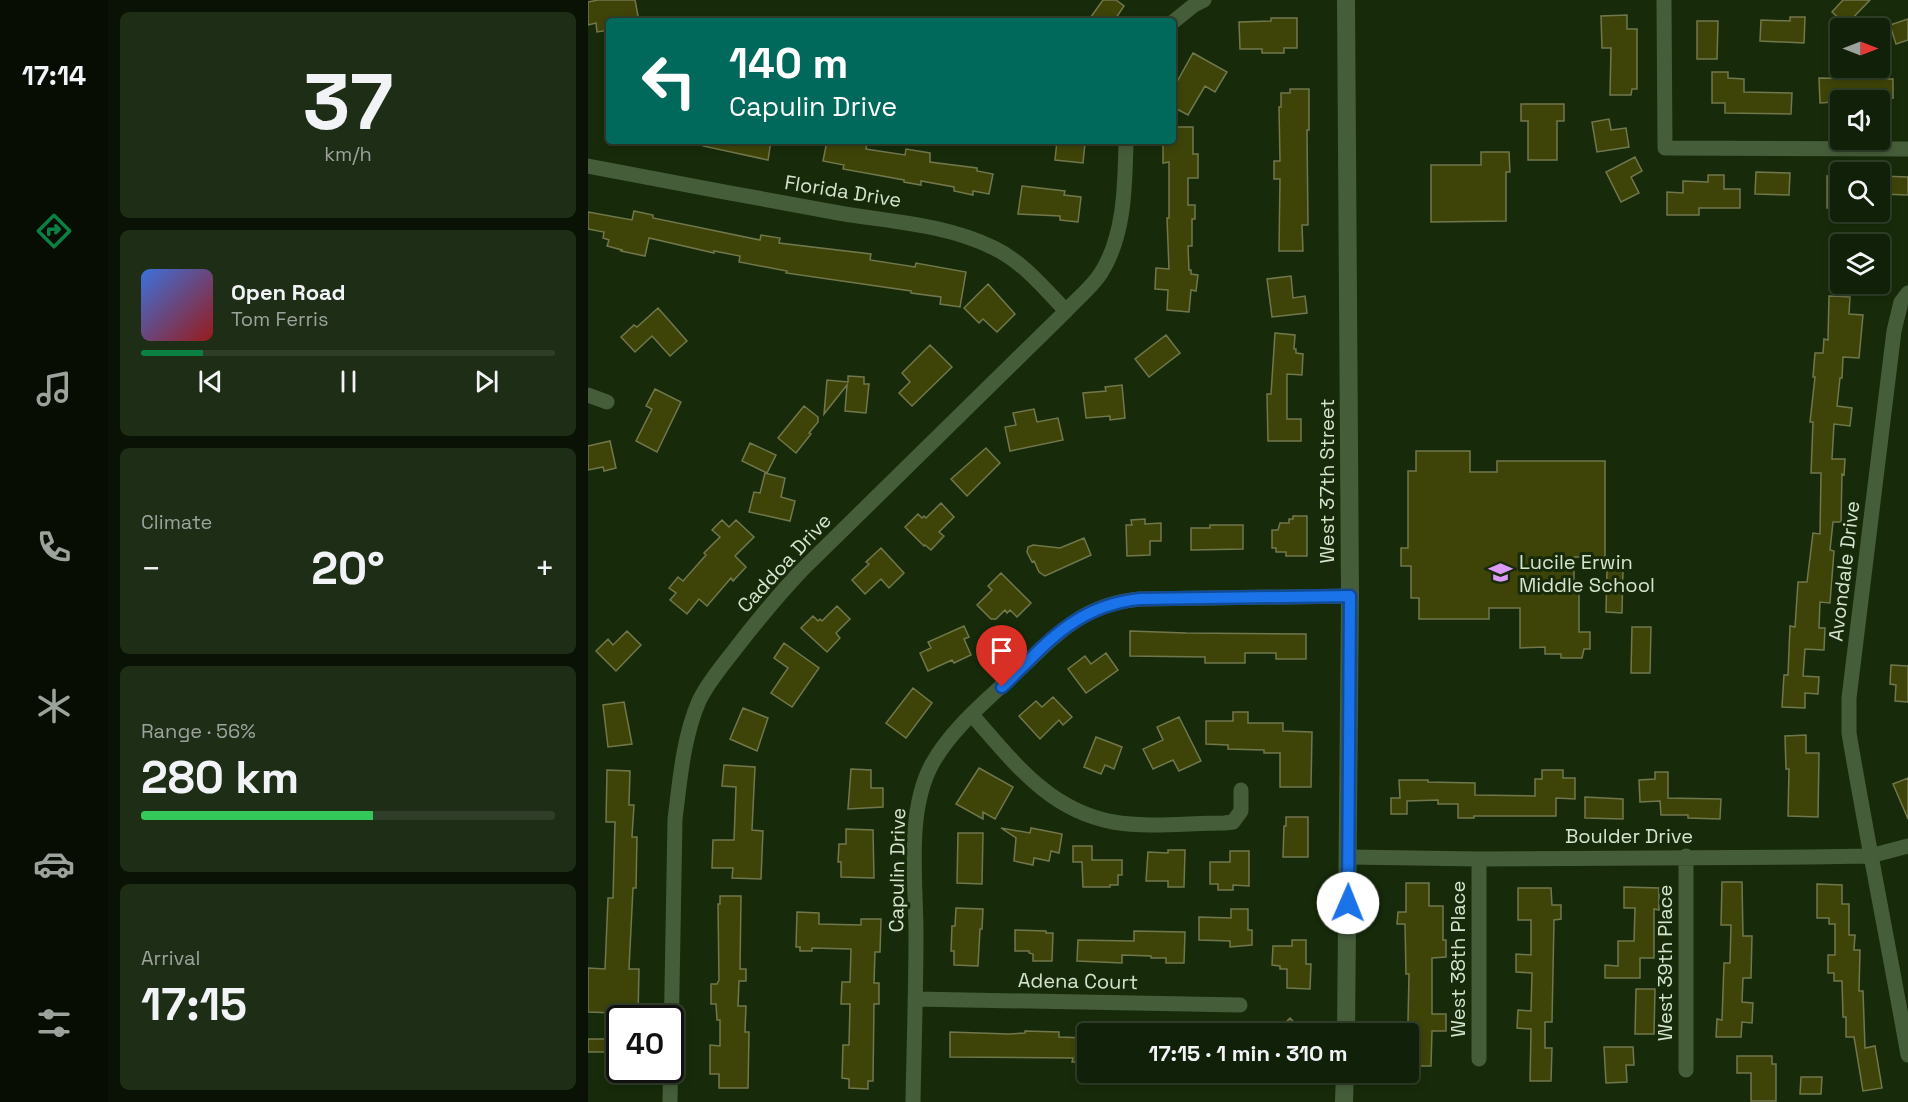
<!DOCTYPE html>
<meta charset="utf-8">
<style>
:root{--surface:#112008;--page:#1e2d16;--text:#f1f3f6;--muted:#9ca39c;--line:#303e29;--accent:#0b8043}
body{margin:0;font-family:"Space Grotesk",sans-serif;background:var(--page);color:var(--text);height:100vh;display:flex;flex-direction:column;font-size:22px;white-space:nowrap}
*{box-sizing:border-box;margin:0}
p{font-size:20px;color:var(--muted)}
.icon{flex:none;width:33px;height:33px;fill:none;stroke:currentColor;stroke-width:2;stroke-linecap:round;stroke-linejoin:round}
.map{position:relative;flex:1;overflow:hidden}
.drawer{display:flex;flex-direction:column;gap:12px;padding:12px;background:#091204;width:480px}
.drawer>*{flex:none}
.hud{position:absolute;left:18px;top:18px;width:570px;height:126px;border-radius:6px;box-shadow:0 3px 9px #0003,0 0 0 2px var(--line);background:#00695c;color:#fff;overflow:hidden}
.needle{width:39px;rotate:90deg}
.fabs{position:absolute;left:1242px;top:18px;display:grid;gap:12px}
.fabs a{display:grid;place-items:center;width:60px;height:60px;border-radius:6px;background:var(--surface);box-shadow:0 3px 9px #0003,0 0 0 2px var(--line);font-size:30px}
.speed{position:absolute;left:18px;top:1005px;display:flex;gap:12px;font-size:30px;font-weight:700;text-align:center}
.speed>*{display:grid;place-content:center;width:78px;height:78px;border-radius:50%;background:var(--surface);box-shadow:0 3px 9px #0003,0 0 0 2px var(--line);line-height:1}
.speed .limit{border:3px solid #111;border-radius:9px;background:#fff;color:#111}
.pin{position:absolute;display:grid;place-items:center;width:51px;height:51px;color:#fff;margin:-62px -26px;border-radius:50% 50% 50% 0;rotate:-45deg;box-shadow:0 0 6px #0007}
.pin .icon{rotate:45deg}
.me{position:absolute;width:66px;margin:-33px;rotate:1deg;stroke-linejoin:round;filter:drop-shadow(0 0 4px #0008)}
.turn{display:flex;align-items:center;gap:21px;height:126px;padding:0 24px;font-size:27px}
.turn .icon{width:78px;height:78px;stroke-width:2.5}
.turn b{display:block;font-size:42px;line-height:51px}
.big{font-size:45px;font-weight:600;line-height:1.1}
.drawer .widget{flex:1;display:flex;flex-direction:column;justify-content:center;gap:9px;min-width:0;padding:0 21px;border-radius:9px;background:var(--page)}
.drawer .dial{align-items:center;gap:0}
.dial b{font-size:78px;line-height:1}
.song{display:flex;align-items:center;gap:18px}
.cover{width:72px;height:72px;border-radius:9px;background:linear-gradient(135deg,hsl(220 70% 55%),hsl(0 70% 35%))}
.played{height:6px;border-radius:3px;background:linear-gradient(90deg,var(--accent) 15%,var(--line) 15%)}
.keys{display:flex;justify-content:space-around;direction:ltr}
.heat{display:flex;justify-content:space-between;align-items:center;font-size:33px;direction:ltr}
.charge{height:9px;border-radius:4px;background:linear-gradient(90deg,#34c759 56%,var(--line) 0)}
.trip{position:absolute;left:489px;top:1023px;width:342px;height:60px;border-radius:6px;background:var(--surface);box-shadow:0 3px 9px #0003,0 0 0 2px var(--line);font-weight:600;line-height:60px;text-align:center}
main{display:flex;flex:1;min-height:0}
.menu{display:flex;flex-direction:column;width:108px;justify-content:space-around;align-items:center;background:#070d03;color:var(--muted)}
.menu .icon{width:42px;height:42px}
.menu .active{color:var(--accent)}
.menu b{font-size:27px;color:var(--text)}
.map>svg:first-child{display:block}
.building{fill:#3e4408;stroke:#71774c;stroke-width:1.5}
.lines{fill:none;stroke-linecap:round;stroke-linejoin:round}
.minor{stroke:#465d3a;stroke-width:15}
.tertiary{stroke:#465d3a;stroke-width:18}
.route-casing{stroke:#114b97;stroke-width:15}
.route{stroke:#1a73e8;stroke-width:10}
.labels{text-anchor:middle;dominant-baseline:central;stroke-width:6;stroke-linejoin:round;paint-order:stroke}
.street-label{font-size:20px;fill:#d6e4cf;stroke:#172b0a}
.poi-label{font-size:20px;fill:#d6e4cf;stroke:#172b0a;text-anchor:start}
</style>
<main>
<nav class="menu">
<b>17:14</b>
<svg class="icon active" aria-label="directions" viewBox="0 0 24 24"><path d="M12 3l9 9-9 9-9-9zM9 14v-3h6M13 9l2 2-2 2"/></svg>
<svg class="icon" aria-label="music" viewBox="0 0 24 24"><path d="M9 18V5l10-2v13"/><circle cx="6" cy="18" r="3"/><circle cx="16" cy="16" r="3"/></svg>
<svg class="icon" aria-label="phone" viewBox="0 0 24 24"><path d="M5 4h4l2 5-3 2q2 4 5 5l2-3 5 2v4C11 20 4 13 5 4z"/></svg>
<svg class="icon" aria-label="climate" viewBox="0 0 24 24"><path d="M12 3v18M4 7l16 10M4 17L20 7"/></svg>
<svg class="icon" aria-label="car" viewBox="0 0 24 24"><path d="M5 17H2v-5l4-1 3-4h7l3 4 3 1v5h-3M9 17h6M6 11h13"/><circle cx="7" cy="17" r="2"/><circle cx="17" cy="17" r="2"/></svg>
<svg class="icon" aria-label="filters" viewBox="0 0 24 24"><path d="M4 7h16M4 17h16"/><circle cx="9" cy="7" r="2"/><circle cx="15" cy="17" r="2"/></svg>
</nav>
<section class="drawer">
<div class="widget dial"><b>37</b><p>km/h</p></div>
<div class="widget">
<div class="song"><i class="cover"></i><div><b>Open Road</b><p>Tom Ferris</p></div></div>
<div class="played"></div>
<div class="keys"><svg class="icon" aria-label="previous" viewBox="0 0 24 24"><path d="M18 5L8 12l10 7zM5 5v14"/></svg><svg class="icon" aria-label="pause" viewBox="0 0 24 24"><path d="M8 5v14M16 5v14"/></svg><svg class="icon" aria-label="next" viewBox="0 0 24 24"><path d="M6 5l10 7-10 7zM19 5v14"/></svg></div>
</div>
<div class="widget"><p>Climate</p>
<div class="heat"><a>−</a><b class="big">20°</b><a>+</a></div>
</div>
<div class="widget"><p>Range · 56%</p><b class="big">280 km</b><div class="charge"></div></div>
<div class="widget"><p>Arrival</p><b class="big">17:15</b></div>
</section>
<div class="map">
<svg width="1320" height="1102" viewBox="0 0 1320 1102">
<rect width="100%" height="100%" fill="#172b0a"/>
<path class="building" d="M10,0H47L51,21H21V30L9,32L8,23L0,25V2Z
M515,0H528L536,6L526,21H500Z
M1255,0H1282L1258,25L1244,12Z
M1039,15V29H1049V89H1044L1043,95H1022L1023,48H1014L1013,16Z
M1202,17H1217L1216,43L1172,41L1173,20L1202,21Z
M683,18H709V48H696V53H674V49H652L651,22L683,21Z
M1320,19V40L1308,44L1302,25Z
M1109,21H1130L1129,59H1109Z
M605,53L639,72L627,92L617,86L600,115L585,107V89Z
M1124,72H1140V78L1156,79V92L1204,93L1203,114L1137,113V103H1124Z
M1231,78L1305,79V98L1232,103Z
M702,89H721V130H719L720,225H714L715,251H691L692,179H686V161H692L691,107H693V93H702Z
M933,104H976V121H969V160H940V121H933Z
M1021,119L1023,130L1038,128L1041,147L1009,152L1004,122Z
M585,127H605V154H610V178H600V205H607V219H604V246H600L601,270H603V274L610,275L608,291L603,290L601,312L579,310L580,290L567,289L568,268L581,269L579,218H581V162L575,163V143L585,141Z
M115,141H183L180,160L115,146Z
M239,141H266L279,143L278,149L317,155L318,149L342,153V162L389,168V171L405,174L401,194L385,191V195L366,191V187L333,181V185L316,182V180L255,169L256,165L235,161Z
M469,141L497,143L495,163L467,160Z
M893,152H921L922,172H918V221L843,222V165H893Z
M1047,157L1054,171L1043,177L1051,193L1033,202L1018,172Z
M1168,172L1202,173L1201,195L1167,194Z
M1120,175H1136V189H1152V208H1111V215H1079V192L1095,193V181L1120,182Z
M1252,175V207L1239,208V176Z
M1292,176L1320,177V195L1292,194Z
M434,186L477,191L476,195L493,197L490,222L472,220V216L430,214Z
M46,211L65,215V218L172,240L173,235L192,238L191,243L283,254L282,260L327,267L328,263L378,272L372,307L352,304L353,297L323,293V291L198,273L199,271L151,262L152,256L126,251V253L61,238L57,256L33,251L34,250L19,246L21,240L15,238L16,232L0,229V212L44,220Z
M703,276L705,298L717,296L719,313L684,317L679,279Z
M400,284L427,314L409,332L395,319L391,323L376,308Z
M1241,296L1262,297L1261,314L1275,315L1271,358L1255,357L1254,378H1252L1249,406L1264,408L1262,426L1246,424L1244,459H1257L1256,475L1254,474L1253,522H1245L1242,550L1246,551L1242,603L1232,602L1231,628H1237L1236,650L1217,649L1215,676L1231,677L1230,694L1217,693V708L1194,707L1196,675H1200L1202,626L1207,627L1210,582H1219L1225,533L1232,534L1233,473H1223L1225,422H1222L1227,377H1225L1227,353H1235L1236,339L1240,340Z
M70,308L99,341L82,356L64,336L47,352L33,337L46,325L49,327Z
M687,333L707,335L706,349H708V353L715,354L714,375L699,374V419H713V441H680L679,394H683Z
M578,335L592,353L561,377L547,359Z
M342,345L364,367L324,406L311,393L322,382L314,373Z
M260,376L276,377V384H281L278,413L257,411L259,385L236,414L239,380L260,382Z
M534,385L537,418L522,420V416L498,418L495,393L518,391L517,387Z
M67,389L93,402L69,452L48,441L64,409L58,406Z
M216,406L230,417V422L221,433L223,434L208,453L190,438Z
M446,409L449,422L470,418L475,440L422,451L417,427L428,425L425,413Z
M22,441L28,468L16,471L15,467L0,470V446Z
M162,443L188,455L179,473L154,461Z
M398,448L412,463L379,496L363,479Z
M828,451H882V472H909V461H1017V557H986V581H991V632H1002V649H996L994,658H973V654H957V647L932,648V608H901V619H831V598H823V566H813V548H820V471H828Z
M177,473L197,478L193,497L207,501L202,521L161,512L166,492L172,493Z
M353,503L366,517L351,532L356,536L343,550L337,545L336,546L317,527L330,514L334,518L336,516L338,518Z
M705,516H719V556H698V552H688V548H684V530H690L692,523H701V519H705Z
M557,519V524L573,523V541H562V555L539,556L538,525H544L543,520Z
M134,520L141,527L148,520L166,537L147,556L158,567L145,581L143,578L119,606L111,599L99,614L82,600L88,593L81,588L90,577L95,581L118,555L116,553L132,537L124,530Z
M622,525H655V549L603,550V528H622Z
M496,538L503,555L457,576L451,572L446,561L444,562L439,552L440,547L445,545L472,548Z
M293,548L316,573L301,588L293,579L277,594L264,580L281,564L278,562Z
M1019,569H1035L1034,613L1018,612Z
M413,573L443,603L429,617L422,610L419,613L417,610L408,619H403L389,605L404,590L400,586Z
M249,606L262,619L248,633L252,638L239,652L213,628L225,616L230,621L232,619L234,621Z
M376,626L381,637L376,639L383,655L366,663L364,660L340,671L332,653L343,648L340,642Z
M1044,627H1063L1062,673H1043Z
M39,631L53,645L28,671L8,651L20,639L25,645Z
M542,631L598,633L718,634V659H688V653H657V663H617V657L542,656Z
M196,643L231,668L204,707L183,693L200,668L186,658Z
M518,653L530,670L498,693L480,669L497,656L503,664Z
M1303,665L1320,666V702L1307,701L1308,685L1302,684Z
M325,688L344,703L318,738L298,723Z
M465,697L484,717L475,725L471,720L452,739L431,716L448,701L454,707Z
M36,702L44,744L20,747L15,705Z
M155,708L180,718L169,751L142,739Z
M645,712H660V723H695V731L724,732L723,787H692V753H676V750L640,749V745L618,744V721H645Z
M591,717L613,761L591,771L585,760L565,769L555,749L575,740L569,727Z
M1218,735V753H1231L1230,817L1200,816L1201,769H1198L1197,736Z
M508,737L534,747L526,769L517,765L513,774L496,767Z
M136,765L167,767L164,830L175,831L173,879L144,878L145,868H124L125,840H146L148,787L134,786Z
M391,768L425,787L407,819L395,812V819L368,804Z
M263,769L283,770V788H295V807L260,809Z
M19,770L42,771L41,805H46L44,837H49L48,888H45L41,969H51L50,1018H27V1013L0,1012V968L17,969L20,898H25L27,822H18Z
M954,770H975V778H987V799L968,798V816H886V818H870V804H850V800L819,801V814H803V798H812L811,780H840V782L887,783V795L947,796V779H954Z
M1067,772H1080V798L1133,799L1132,819L1100,818V815H1073L1072,801L1052,802L1051,780L1067,779Z
M1320,778V819L1305,784Z
M997,797L1035,799V819L997,818Z
M698,817H720V857H695L696,826H698Z
M413,828L442,833L443,828L474,834L471,853L463,851L461,861L446,858L445,865L426,861L428,838Z
M258,829L285,830L286,878L253,877V862H250L251,844H258Z
M370,833H395L394,884L369,883Z
M485,846H504V860H534V875H530V885H522V887H495L494,862H485Z
M580,850H597L596,887H580V881H558L560,852L580,853Z
M642,851H661V886L645,885V890H630V884H622V862H642Z
M1134,882H1154L1155,936H1164L1163,978H1155L1154,1002L1165,1003L1164,1023L1154,1022L1153,1037H1128L1129,1019L1134,1020L1136,963H1142L1143,925H1133Z
M818,883H841V906H855V940H858V957L844,958V1014H858V1031H844L843,1066H820V1046H829V1023L820,1022L821,974H818L817,924H809L810,912H818Z
M1229,884L1254,885V904H1261V935H1267L1266,950H1272L1271,991H1275L1277,1048L1287,1046L1294,1088L1275,1091L1266,1037H1258V1017H1255L1254,981H1246V973H1240V955H1247V924H1241V918H1229Z
M1036,887L1071,888V910L1066,909V958H1052V978H1017V965L1030,966V941H1046L1047,908H1036Z
M930,888H963L964,905H973V919L966,920L964,1022H957V1048H964L963,1081H942L943,1029L929,1028L930,1010L943,1011L944,973L928,972V954L943,955V920H930Z
M132,896H153L152,969H158V981H151L150,1006H158L157,1032H161L160,1088H131V1074H122V1045L132,1046V1020H129L128,1004H123V984H129L131,980L130,904H132Z
M368,908L395,909L394,929H392L390,966L366,965V951H363L364,926H367Z
M643,909H660V930H664V945L642,947V941L611,940V917L643,918Z
M209,912L231,913V924L273,925V919H293L292,952H287L286,983H291V1004H286L285,1081H280V1089L261,1088V1079L254,1078L255,1045H261L262,1004H253L254,982H262L263,949L224,948V951H212V947H208Z
M427,930L458,931V933H465L464,961H445V954L441,953V951H427Z
M546,931L597,932L596,963H578V958H563V956L534,955V963L489,961L490,940L546,941Z
M704,940H718V964H723L722,989L699,988V969H692V966L684,965L685,946H704Z
M1048,989H1067L1066,1034H1047Z
M702,1018L717,1034H686Z
M437,1031L471,1032V1037L500,1038V1062H484L485,1058L362,1057V1032L421,1034L437,1033Z
M0,1039H21V1052H0Z
M1016,1047H1045L1046,1065H1038L1039,1082L1018,1083Z
M1149,1056H1184V1064H1188V1101H1163V1073H1149Z
M1213,1077H1234L1233,1094H1212Z"/>
<g class="lines">
<path class="minor" d="M1076,0L1077,148L1320,149
M585,22L606,5L616,0
M0,166C84,182 167,198 251,213C304,222 357,224 406,248C435,262 456,288 478,311
M1320,293L1313,302L1306,331L1261,698V733C1279,840 1301,947 1320,1055
M0,395L19,402
M384,715C425,761 460,810 525,822C561,828 599,823 636,823L645,822L653,811V790
M1098,856V1070
M761,857L891,859L1221,857L1282,856L1320,846
M891,859V1059
M327,999L652,1005
M82,1102L87,819C92,780 95,738 111,701C120,682 135,665 148,648C169,621 190,595 214,570L478,311C489,299 504,287 513,273C537,235 537,184 538,141
M325,1102C326,1046 328,990 328,934C328,880 318,812 344,764C365,726 403,697 433,668C472,631 497,604 552,599L762,596"/>
<path class="tertiary" d="M758,1034L762,596L758,0
M756,1102L757,1072"/>
</g>
<g class="lines">
<defs>
<path id="route" d="M414,687C457,645 488,605 552,599L762,596L760,903"/>
</defs>
<use href="#route" class="route-casing"/>
<use href="#route" class="route"/>
</g>
<defs>
<symbol id="school-bare" viewBox="-9 -9 18 18"><path d="M0-5L7-2L0 1L-7-2ZM-4 1L0 2.5L4 1V4Q0 6-4 4Z" fill="#da9af6" stroke="#172b0a" stroke-width="2.5" paint-order="stroke"/></symbol>
</defs>
<g fill-rule="evenodd">
<use href="#school-bare" x="896" y="556" width="33" height="33"/>
</g>
<g class="labels">
<g class="street-label">
<text transform="translate(255 191) rotate(9)">Florida Drive</text>
<text transform="translate(739 481) rotate(-90)">West 37th Street</text>
<text transform="translate(196 563) rotate(-47)">Caddoa Drive</text>
<text transform="translate(1256 571) rotate(-83)">Avondale Drive</text>
<text x="1041" y="836">Boulder Drive</text>
<text transform="translate(309 870) rotate(-89)">Capulin Drive</text>
<text transform="translate(870 959) rotate(-90)">West 38th Place</text>
<text transform="translate(1077 963) rotate(-90)">West 39th Place</text>
<text transform="translate(490 981) rotate(1)">Adena Court</text>
</g>
<g class="poi-label">
<text x="931" y="562">Lucile Erwin<tspan x="931" dy="23">Middle School</tspan></text>
</g>
</g>
</svg>
<div class="fabs">
<a><svg class="needle" viewBox="-14 -14 28 28"><path d="M0-13l5 13h-10z" fill="#e53935"/><path d="M0 13l5-13h-10z" fill="#9ca39c"/></svg></a>
<a><svg class="icon" aria-label="sound" viewBox="0 0 24 24"><path d="M4 9h4l5-4v14l-5-4H4zM17 9q2 3 0 6"/></svg></a>
<a><svg class="icon" aria-label="search" viewBox="0 0 24 24"><circle cx="10" cy="10" r="6"/><path d="M15 15l6 6"/></svg></a>
<a><svg class="icon" aria-label="layers" viewBox="0 0 24 24"><path d="M12 4l9 5-9 5-9-5zM3 14l9 5 9-5"/></svg></a>
</div>
<div class="speed"><div class="limit">40</div></div>
<div class="pin" style="left:414px;top:687px;background:#d93025"><svg class="icon" aria-label="arrive" viewBox="0 0 24 24"><path d="M6 21V4h12l-3 4 3 4H6"/></svg></div>
<svg class="me" style="left:760px;top:903px" viewBox="-20 -20 40 40"><circle r="19" fill="#fff"/><path d="M0-13L10 11 0 6-10 11z" fill="#1a73e8"/></svg>
<div class="trip">17:15 · 1 min · 310 m</div>
<div class="hud">
<div class="turn"><svg class="icon" aria-label="left" viewBox="0 0 24 24"><path d="M17 20v-9H6M10 6l-5 5 5 5"/></svg><div><b>140 m</b>Capulin Drive</div></div>
</div>
</div>
</main>
